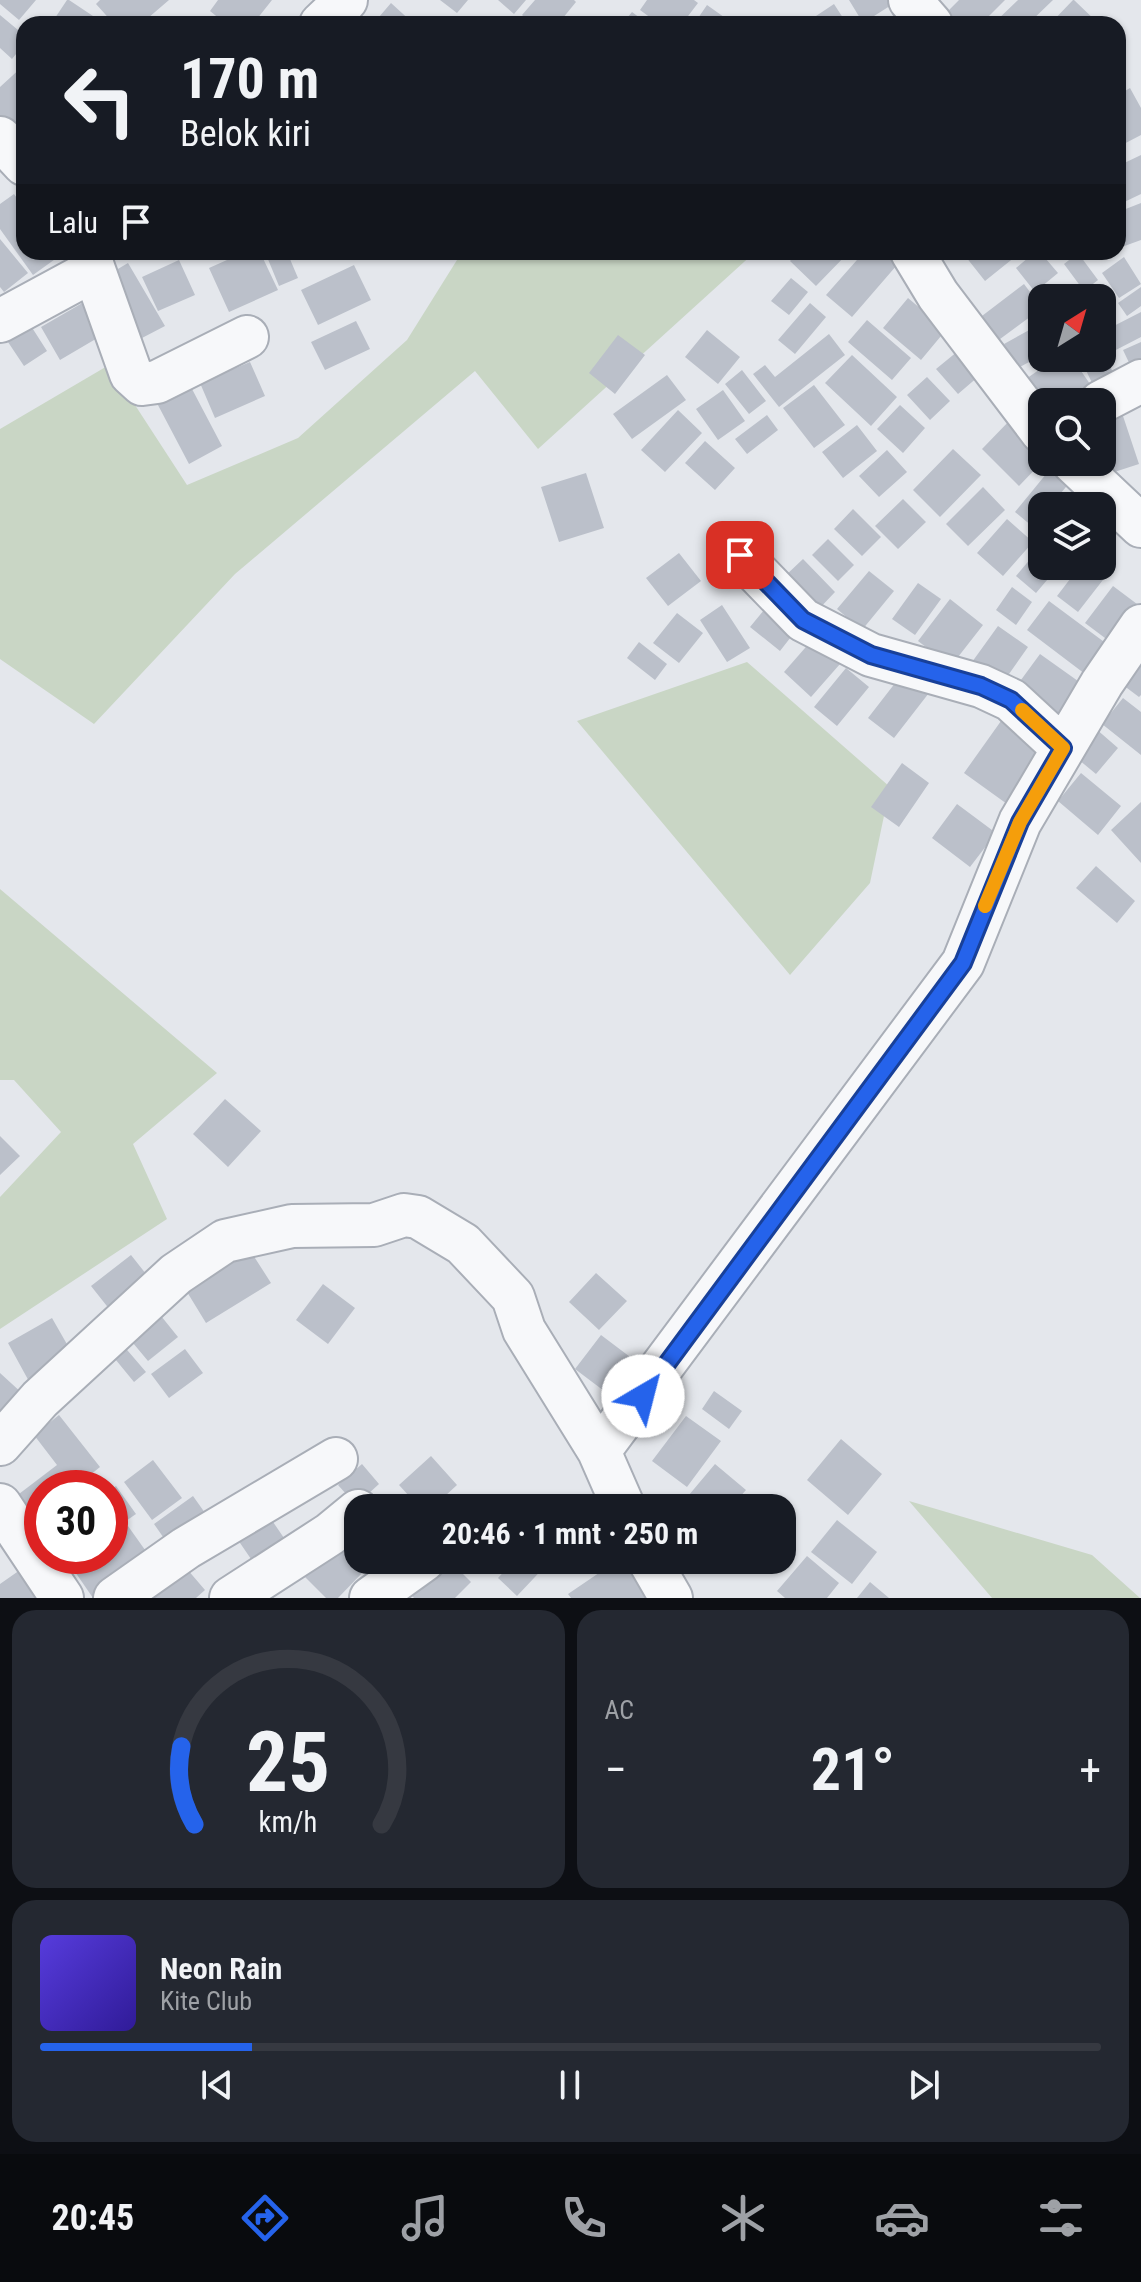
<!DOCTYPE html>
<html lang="id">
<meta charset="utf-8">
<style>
:root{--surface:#171b24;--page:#242831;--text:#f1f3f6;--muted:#9ea1a6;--line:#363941;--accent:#2563eb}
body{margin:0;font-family:"Roboto Condensed",sans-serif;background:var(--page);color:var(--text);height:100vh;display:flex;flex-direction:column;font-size:30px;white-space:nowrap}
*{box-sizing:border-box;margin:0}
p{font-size:26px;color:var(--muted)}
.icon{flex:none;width:44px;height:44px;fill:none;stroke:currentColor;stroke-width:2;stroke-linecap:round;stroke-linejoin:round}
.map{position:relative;height:1598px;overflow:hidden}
.sheet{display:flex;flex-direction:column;gap:12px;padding:12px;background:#0d0f14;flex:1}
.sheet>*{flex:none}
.hud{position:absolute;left:16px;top:16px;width:1110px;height:244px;border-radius:24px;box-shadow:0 2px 6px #0004;background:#171b24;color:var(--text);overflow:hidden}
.needle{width:52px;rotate:37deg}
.tools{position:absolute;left:1028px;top:284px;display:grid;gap:16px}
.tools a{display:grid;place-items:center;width:88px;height:88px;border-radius:16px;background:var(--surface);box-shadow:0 2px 6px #0004;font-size:40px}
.speed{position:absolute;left:24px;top:1470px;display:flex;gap:16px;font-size:40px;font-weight:700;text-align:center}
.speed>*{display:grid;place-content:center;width:104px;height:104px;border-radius:50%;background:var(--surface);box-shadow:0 2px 6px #0004;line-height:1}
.speed .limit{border:12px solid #d22;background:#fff;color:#111}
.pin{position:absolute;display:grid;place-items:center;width:68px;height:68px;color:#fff;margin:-34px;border-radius:16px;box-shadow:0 4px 12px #0006}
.me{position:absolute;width:88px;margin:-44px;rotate:37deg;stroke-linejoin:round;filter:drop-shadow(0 0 6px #0008)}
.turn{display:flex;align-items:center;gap:28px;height:168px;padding:0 32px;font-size:36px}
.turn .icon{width:104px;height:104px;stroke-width:2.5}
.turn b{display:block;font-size:56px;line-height:68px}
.then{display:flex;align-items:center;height:76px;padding:0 32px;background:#0003;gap:16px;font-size:30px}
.big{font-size:60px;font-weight:700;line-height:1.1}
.sheet .tile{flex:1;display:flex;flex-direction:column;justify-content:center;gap:12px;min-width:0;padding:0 28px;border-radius:24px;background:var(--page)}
.sheet .dial{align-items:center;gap:0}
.dial svg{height:208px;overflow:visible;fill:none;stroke:var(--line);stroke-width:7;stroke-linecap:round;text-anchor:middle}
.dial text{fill:var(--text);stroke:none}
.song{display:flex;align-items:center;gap:24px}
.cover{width:96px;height:96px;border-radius:12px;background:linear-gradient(135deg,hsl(250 70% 55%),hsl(250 70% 35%))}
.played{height:8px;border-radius:4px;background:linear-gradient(90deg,var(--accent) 20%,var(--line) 20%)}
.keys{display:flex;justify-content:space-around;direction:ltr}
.heat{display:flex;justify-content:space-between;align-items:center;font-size:44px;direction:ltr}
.sheet .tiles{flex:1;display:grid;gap:12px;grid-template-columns:1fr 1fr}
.tile:last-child{grid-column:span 2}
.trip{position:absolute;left:344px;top:1494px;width:452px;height:80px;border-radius:24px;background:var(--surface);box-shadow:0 2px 6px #0004;font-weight:700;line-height:80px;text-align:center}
.tabs{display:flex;height:128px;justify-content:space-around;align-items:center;background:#090b0e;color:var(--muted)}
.tabs .icon{width:56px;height:56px}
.tabs .selected{color:var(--accent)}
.tabs b{font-size:36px;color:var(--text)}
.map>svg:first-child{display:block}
.green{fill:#c9d6c5}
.building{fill:#bbc0ca}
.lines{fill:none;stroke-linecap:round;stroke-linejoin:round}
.minor-casing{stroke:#a9aeb7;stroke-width:46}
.minor{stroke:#f7f8fa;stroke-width:42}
.route-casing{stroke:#184099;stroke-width:20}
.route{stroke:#2563eb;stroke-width:14}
.slow{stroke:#f59e0b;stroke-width:14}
</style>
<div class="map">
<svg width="1141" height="1598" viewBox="0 0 1141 1598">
<rect width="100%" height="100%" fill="#e4e7ec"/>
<path class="green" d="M462,252H755L538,449L475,371L235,574L94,724L0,659V429L109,365L187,485L298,438L407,340Z
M747,662L890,787L870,883L790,975L577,721Z
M0,889L217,1073L133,1144L167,1219L0,1329V1197L61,1132L14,1080H0Z
M909,1501L1092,1555L1140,1598H992Z"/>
<path class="building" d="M0,0H36L19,20L0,4Z
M67,0H69L105,24H51Z
M100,0H169L141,24H114L96,4Z
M218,0H272L253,24H226L210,11Z
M440,0H468L457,13Z
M498,0H526L514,14Z
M535,0H574L576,2L558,24H532L522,15Z
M647,0H694L698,3L682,24H659L640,10Z
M849,0H891L893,4L863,23Z
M959,0H1005L981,24H953L944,15Z
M1018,0H1053L1028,24H993Z
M1073,0H1074L1099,24H1050Z
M391,3L414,24H373Z
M834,4L847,24H804Z
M707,5L731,22L730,24H694Z
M632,12L648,24H622Z
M0,15L24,35V44L12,59L0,48Z
M24,65V121L10,134L0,122V87Z
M1130,88L1141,108V135L1118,147V95Z
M1141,155V194L1118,205V166Z
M14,194L24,208V252H55L58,257L33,275L0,229V204Z
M1141,203V240L1119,248L1118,212Z
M0,239L28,273L4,292L0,287Z
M245,252H260L278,290L229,312L209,268Z
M265,252H287L298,278L279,286Z
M798,252H849L816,286L790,261Z
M864,252H882L897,265L852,317L826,295Z
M962,252H1021L985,281Z
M1035,252H1040L1058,273L1035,292L1016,268Z
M1078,253L1098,280L1084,291L1064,264Z
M1124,257L1141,284L1119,298L1102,273Z
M179,260L195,295L158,311L142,277Z
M128,263L165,326L142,338L106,276Z
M354,265L371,300L318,325L301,290Z
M791,278L808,292L789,315L771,301Z
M1024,284L1042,308L996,342L978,319Z
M1141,287V306L1127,316L1118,303Z
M91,298L111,330L60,360L41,327Z
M908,298L946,330L921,360L883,328Z
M810,303L826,317L795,354L778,340Z
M22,312L47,351L24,366L0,330Z
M1141,312V337L1112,352L1102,332Z
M867,320L911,358L892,380L848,342Z
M356,321L370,349L325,370L311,342Z
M1042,323V355L1018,368L1004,344Z
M707,330L740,357L718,384L685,357Z
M829,334L845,355L779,407L753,374L765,365L775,377Z
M618,335L645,355L615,394L589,373Z
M1141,342V368L1133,371L1123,350Z
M1102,349L1116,379L1095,389L1080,358H1102Z
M958,351L979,376L958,394L936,369Z
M852,355L897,397L871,426L825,383Z
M1056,358H1072L1097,394L1085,402H1042L1023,381Z
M250,362L265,396L215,418L200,383Z
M182,370L222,446L189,464L149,388Z
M742,370L766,401L749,414L725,384Z
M667,375L686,400L632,439L613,414Z
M927,377L950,401L930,420L907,395Z
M814,385L845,425L814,448L783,408Z
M723,390L745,421L718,440L696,409Z
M1118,401L1139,464L1099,477L1102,407Z
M900,405L925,428L903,453L877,429Z
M678,410L702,433L665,472L641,450Z
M767,415L778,430L747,454L735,439Z
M1013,417L1042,445V462L1019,486L982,449Z
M857,425L877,451L843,478L822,452Z
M705,441L735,468L715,490L685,463Z
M953,449L981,475L940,517L913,490Z
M887,450L907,472L879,497L859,476Z
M1056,462L1076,475L1050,506H1042V516L1033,527L1015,512Z
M586,473L604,528L559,542L541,487Z
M983,487L1005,510L968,546L946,524Z
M903,499L926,522L898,549L875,526Z
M853,509L881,537L862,556L834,529Z
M1007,519L1033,542L1003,576L977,553Z
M828,539L854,565L838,581L812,555Z
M1042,545V566H1059L1036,593L1016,576Z
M679,553L701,581L668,606L646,578Z
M803,559L835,592L817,611L784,577Z
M1080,566H1093L1106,576L1078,612L1057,596Z
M869,571L894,591L862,630L837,609Z
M918,583L941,599L915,635L892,619Z
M1113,586L1141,607L1113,644L1085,623Z
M1012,587L1032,602L1016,625L996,610Z
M950,599L983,625L951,666L918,641Z
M1049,601L1115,650L1093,680L1027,630Z
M722,605L750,648L727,662L700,620Z
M764,610L794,633L780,651L750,627Z
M677,613L703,633L679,663L653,643Z
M998,626L1028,647L997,691L967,669Z
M812,640L840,664L811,697L784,672Z
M639,642L667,664L655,680L627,658Z
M1141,644V695L1139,697L1115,679Z
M1040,654L1085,686L1055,728L1010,695Z
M846,668L869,687L837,726L814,707Z
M906,669L932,689L894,738L868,718Z
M1123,698L1141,712V755L1102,724Z
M1001,721L1051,757L1014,809L964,773Z
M1095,728L1118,748L1096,774L1073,755Z
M902,763L929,783L899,827L871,807Z
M1081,773L1121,806L1098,835L1058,801Z
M1141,802V863L1111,830Z
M957,804L996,833L970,867L932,838Z
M1096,866L1135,901L1117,923L1076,888Z
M225,1099L261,1131L228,1167L193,1134Z
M0,1136L20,1156L0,1175Z
M248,1247L271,1283L206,1323L184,1287Z
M131,1255L154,1284L114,1315L91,1286Z
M596,1273L627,1301L599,1330L569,1302Z
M323,1284L355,1308L328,1344L296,1320Z
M153,1306L178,1337L148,1361L123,1331Z
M52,1318L76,1360L31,1385L8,1343Z
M601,1335L650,1372L624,1406L575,1369Z
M122,1344L146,1372L134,1382L111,1354Z
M185,1349L203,1373L169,1398L151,1374Z
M0,1373L23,1394L0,1419Z
M714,1391L742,1411L729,1429L702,1409Z
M59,1415L100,1467L74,1488H42V1513L33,1520L15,1497L57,1465L34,1435Z
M686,1416L721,1441L687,1487L652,1461Z
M841,1439L882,1474L848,1515L807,1480Z
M431,1456L457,1485L432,1508H420L399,1485Z
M153,1460L182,1498L152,1520L124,1482Z
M362,1464L379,1484L356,1505L338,1485Z
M715,1464L746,1490L730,1508H678Z
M116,1486L136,1514L110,1532V1490Z
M193,1496L215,1527L175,1554L154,1524Z
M271,1519L284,1538L251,1559L238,1540Z
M837,1520L877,1552L852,1584L811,1552Z
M128,1526L155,1564L106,1598H93L71,1566L86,1556H110V1539Z
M337,1544L364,1571L338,1598H326L305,1577Z
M807,1556L839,1583L827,1598H785L777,1591Z
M444,1560H449L471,1582L455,1598H414L410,1594Z
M515,1560H551L517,1596L498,1578Z
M618,1560H634L656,1591L645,1598H571L568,1594Z
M30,1563L49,1588L35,1598H0V1584Z
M187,1569L205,1590L196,1598H153Z
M870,1582L889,1598H857Z"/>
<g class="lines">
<defs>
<path id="minor" d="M910,0L931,24
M321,24L346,0
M0,138L24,164
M912,252L938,295L1042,432
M94,270L131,374L142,384L157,382L247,337
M0,321L94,270L88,252
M1101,402L1141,381
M1073,462L1141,526
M740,555L803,620L871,655L981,686L1011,700L1063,748
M0,1444L40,1399L176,1274L225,1241L292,1226L374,1225L404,1215L418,1217L463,1244L513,1297L524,1330L599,1451
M0,1505L62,1598
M624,1508L599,1451L963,963L1020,822L1102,683L1141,626
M649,1560L671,1598
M115,1598L186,1548L336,1459
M231,1598L330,1534L358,1511
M371,1598L424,1560"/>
</defs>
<use href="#minor" class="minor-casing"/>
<use href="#minor" class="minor"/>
</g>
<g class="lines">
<defs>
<path id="route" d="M643,1396L963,963L1020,822L1063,748L1011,700L981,686L871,655L803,620L740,555"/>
</defs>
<use href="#route" class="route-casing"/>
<use href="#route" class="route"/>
<path class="slow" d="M985,906L1020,822L1063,748L1022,710"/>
</g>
</svg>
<div class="tools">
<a><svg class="needle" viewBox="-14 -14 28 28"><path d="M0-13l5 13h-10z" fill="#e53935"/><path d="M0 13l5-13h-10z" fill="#9ea1a6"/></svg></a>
<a><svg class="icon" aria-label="search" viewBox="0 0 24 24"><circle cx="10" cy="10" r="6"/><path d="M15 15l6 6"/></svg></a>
<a><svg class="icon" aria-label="layers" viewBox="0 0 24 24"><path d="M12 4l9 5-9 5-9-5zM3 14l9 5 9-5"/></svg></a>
</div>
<div class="speed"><div class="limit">30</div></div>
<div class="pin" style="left:740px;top:555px;background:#d93025"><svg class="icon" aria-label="arrive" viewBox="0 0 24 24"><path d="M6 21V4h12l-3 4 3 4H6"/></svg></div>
<svg class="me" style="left:643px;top:1396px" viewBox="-20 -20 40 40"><circle r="19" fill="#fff"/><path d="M0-13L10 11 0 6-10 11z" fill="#2563eb"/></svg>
<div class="trip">20:46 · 1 mnt · 250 m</div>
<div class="hud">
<div class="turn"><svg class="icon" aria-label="left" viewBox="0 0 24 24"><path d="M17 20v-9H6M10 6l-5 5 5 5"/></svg><div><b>170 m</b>Belok kiri</div></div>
<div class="then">Lalu<svg class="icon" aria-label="arrive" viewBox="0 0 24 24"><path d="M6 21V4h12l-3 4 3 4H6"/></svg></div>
</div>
</div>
<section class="sheet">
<div class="tiles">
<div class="tile dial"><svg viewBox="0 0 100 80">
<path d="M14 69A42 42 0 1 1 86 69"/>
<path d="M14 69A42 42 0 0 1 9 39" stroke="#2563eb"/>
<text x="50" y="56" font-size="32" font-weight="700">25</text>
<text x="50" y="72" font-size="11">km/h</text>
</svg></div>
<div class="tile"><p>AC</p>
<div class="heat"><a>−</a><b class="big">21°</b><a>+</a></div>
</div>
<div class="tile">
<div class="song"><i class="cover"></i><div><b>Neon Rain</b><p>Kite Club</p></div></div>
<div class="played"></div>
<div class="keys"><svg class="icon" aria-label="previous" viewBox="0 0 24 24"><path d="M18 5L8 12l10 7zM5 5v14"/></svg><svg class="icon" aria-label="pause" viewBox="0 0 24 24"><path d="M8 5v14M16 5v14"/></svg><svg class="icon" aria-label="next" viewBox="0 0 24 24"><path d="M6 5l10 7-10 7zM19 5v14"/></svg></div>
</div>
</div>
</section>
<nav class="tabs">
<b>20:45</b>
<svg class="icon selected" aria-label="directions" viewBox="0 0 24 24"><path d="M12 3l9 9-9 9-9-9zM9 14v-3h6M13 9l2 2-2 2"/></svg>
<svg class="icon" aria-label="music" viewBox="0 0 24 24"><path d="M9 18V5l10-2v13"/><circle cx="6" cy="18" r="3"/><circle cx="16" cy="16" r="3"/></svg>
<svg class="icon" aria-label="phone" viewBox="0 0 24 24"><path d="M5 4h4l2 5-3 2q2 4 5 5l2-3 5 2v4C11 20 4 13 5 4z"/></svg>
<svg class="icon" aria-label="climate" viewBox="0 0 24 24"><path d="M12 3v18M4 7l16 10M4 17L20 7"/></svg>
<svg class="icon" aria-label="car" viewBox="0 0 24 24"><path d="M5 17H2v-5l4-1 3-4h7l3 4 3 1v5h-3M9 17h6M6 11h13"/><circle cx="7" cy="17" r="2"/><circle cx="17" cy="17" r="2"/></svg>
<svg class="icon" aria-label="filters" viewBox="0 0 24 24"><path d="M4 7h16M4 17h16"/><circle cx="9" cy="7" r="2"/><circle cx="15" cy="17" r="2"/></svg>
</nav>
